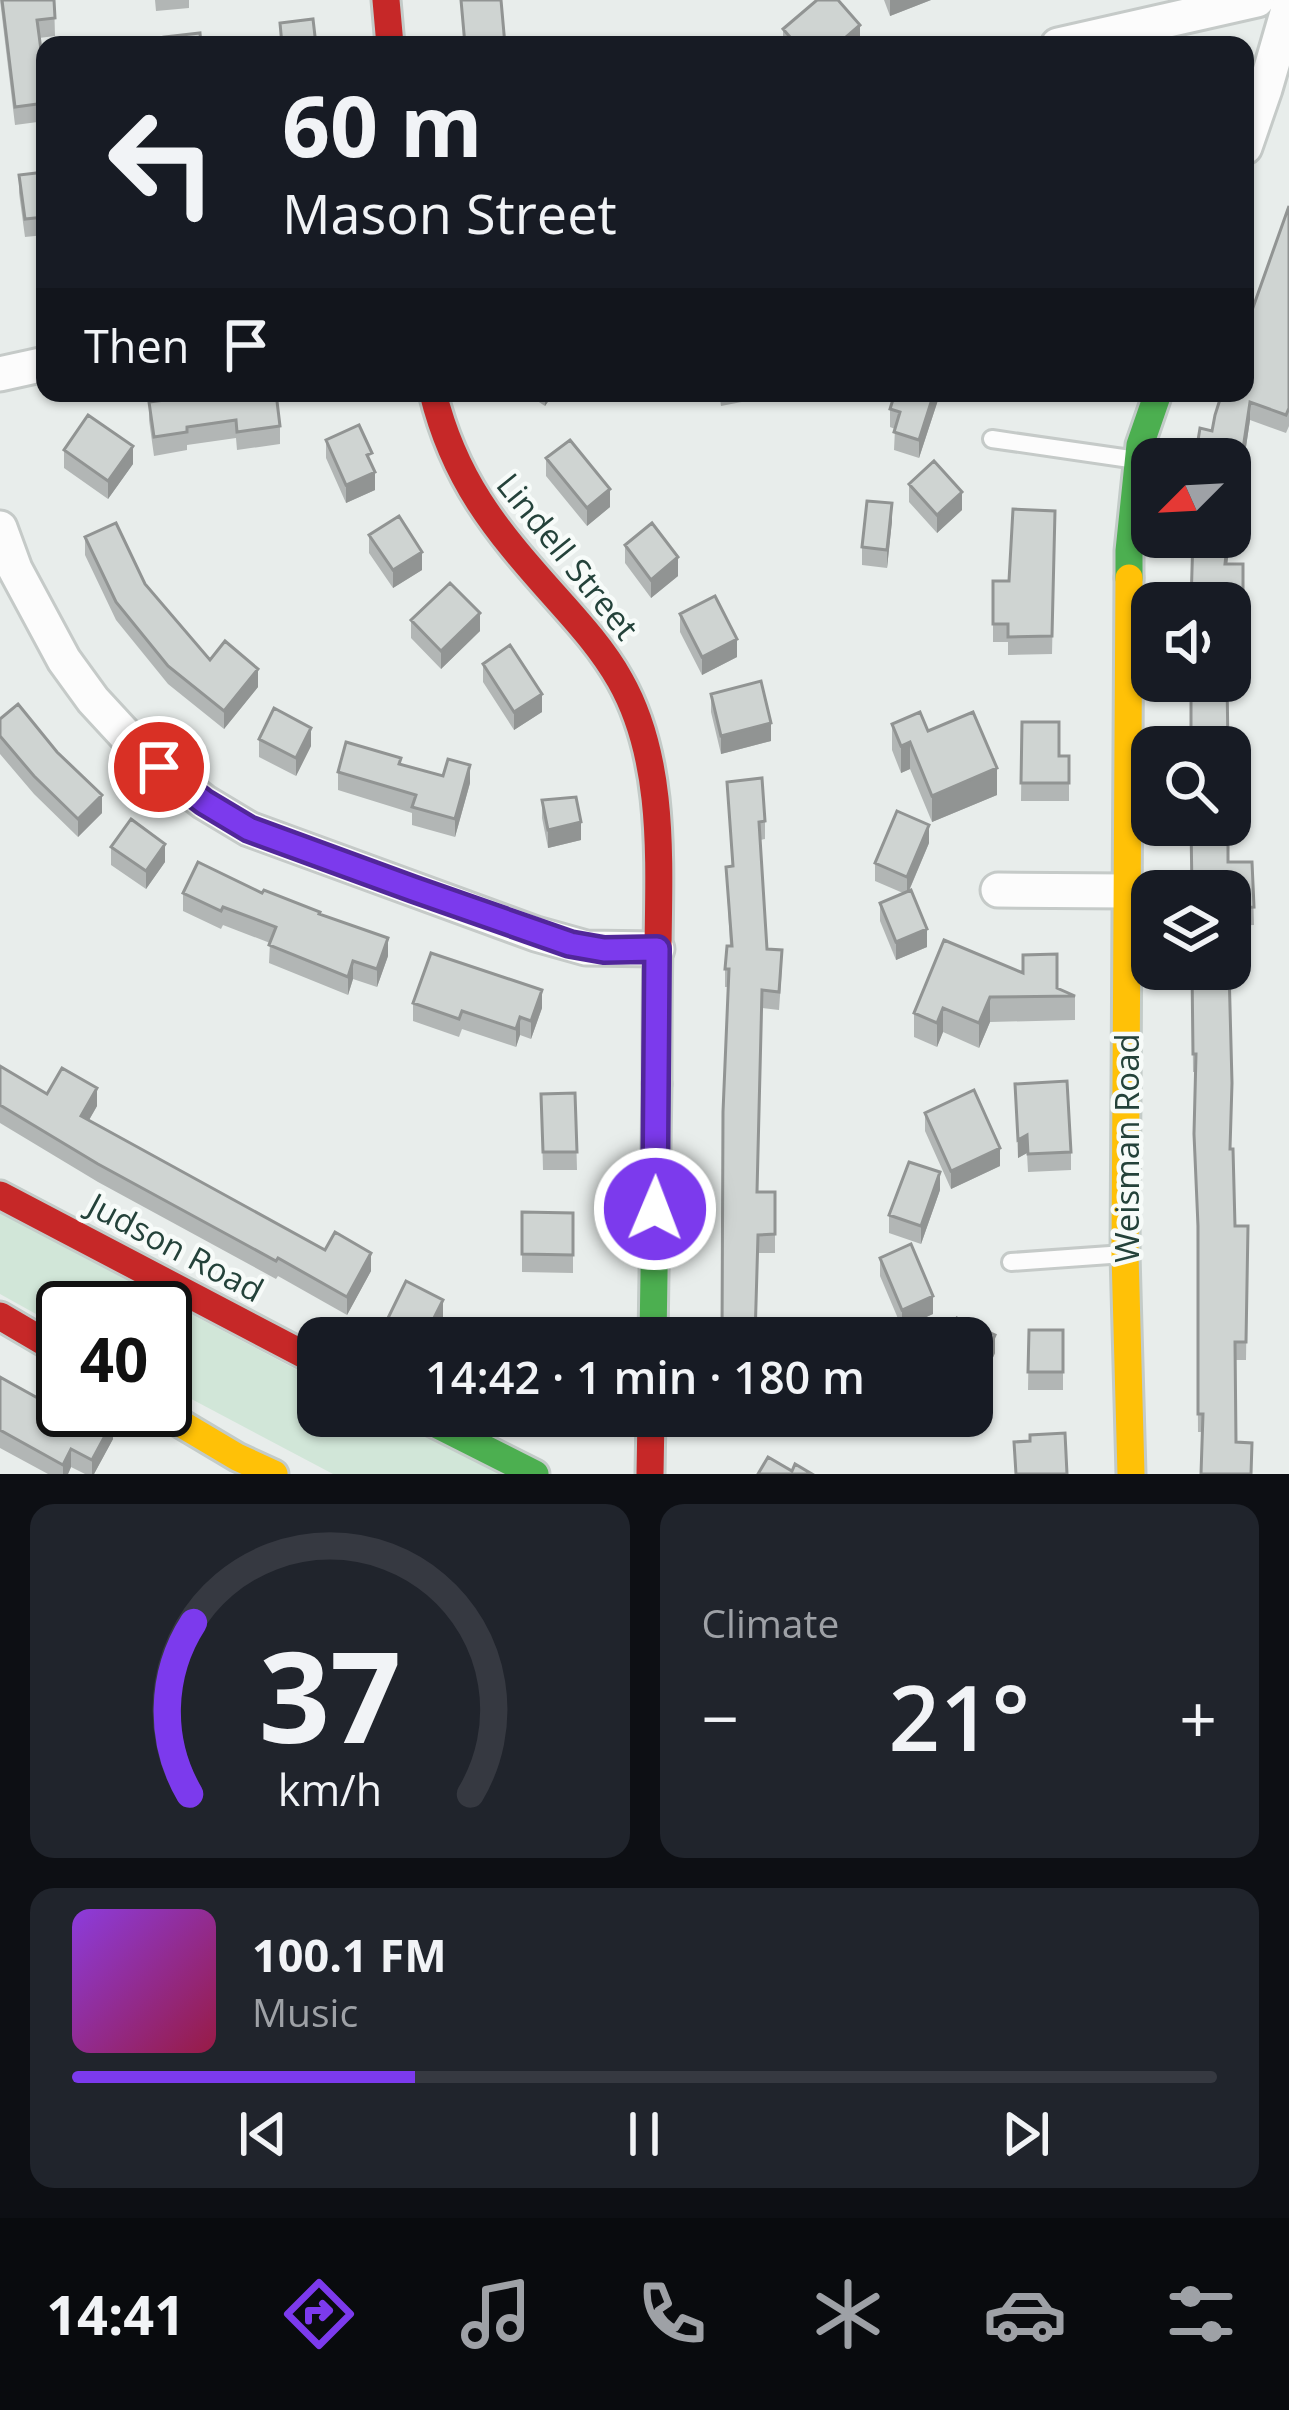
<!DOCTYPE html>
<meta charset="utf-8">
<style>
:root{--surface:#171b24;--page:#20242c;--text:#f1f3f6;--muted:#9ea1a6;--line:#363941;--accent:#7c3aed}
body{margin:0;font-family:"Open Sans",sans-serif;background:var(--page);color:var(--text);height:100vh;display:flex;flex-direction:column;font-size:45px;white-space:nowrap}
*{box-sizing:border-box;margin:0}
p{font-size:39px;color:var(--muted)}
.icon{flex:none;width:66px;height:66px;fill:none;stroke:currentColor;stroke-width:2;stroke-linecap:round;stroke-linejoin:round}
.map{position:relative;height:1474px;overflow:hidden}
.drawer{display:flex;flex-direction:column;gap:30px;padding:30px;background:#0d0f14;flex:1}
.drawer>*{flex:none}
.banner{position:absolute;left:36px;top:36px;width:1218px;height:366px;border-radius:24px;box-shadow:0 3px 9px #0004;background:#171b24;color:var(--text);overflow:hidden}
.needle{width:78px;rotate:246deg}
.fabs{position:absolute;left:1131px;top:438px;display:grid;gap:24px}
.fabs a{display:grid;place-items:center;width:120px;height:120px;border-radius:24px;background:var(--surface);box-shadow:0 3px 9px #0004;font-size:60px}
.speed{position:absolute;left:36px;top:1281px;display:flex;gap:24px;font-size:60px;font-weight:700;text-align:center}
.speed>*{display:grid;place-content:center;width:156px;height:156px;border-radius:50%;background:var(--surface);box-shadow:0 3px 9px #0004;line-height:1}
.speed .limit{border:6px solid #111;border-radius:18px;background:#fff;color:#111}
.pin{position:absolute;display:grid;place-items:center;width:102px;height:102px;color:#fff;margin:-51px;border:6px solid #fff;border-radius:50%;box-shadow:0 3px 12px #0007}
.me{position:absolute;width:132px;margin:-66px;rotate:1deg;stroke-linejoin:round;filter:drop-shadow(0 0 9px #0008)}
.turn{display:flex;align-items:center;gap:42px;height:252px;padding:0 48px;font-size:54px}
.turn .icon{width:156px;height:156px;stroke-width:2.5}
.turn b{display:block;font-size:84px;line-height:102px}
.then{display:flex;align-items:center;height:114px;padding:0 48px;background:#0003;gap:24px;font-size:45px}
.big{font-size:90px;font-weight:600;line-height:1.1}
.drawer .tile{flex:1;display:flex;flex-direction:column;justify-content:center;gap:18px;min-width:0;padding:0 42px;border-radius:24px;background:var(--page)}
.drawer .dial{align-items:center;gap:0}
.dial svg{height:312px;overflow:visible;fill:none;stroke:var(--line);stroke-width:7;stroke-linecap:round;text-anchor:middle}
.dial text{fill:var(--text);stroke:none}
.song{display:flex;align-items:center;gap:36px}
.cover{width:144px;height:144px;border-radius:18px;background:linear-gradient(135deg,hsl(270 70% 55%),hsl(340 70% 35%))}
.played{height:12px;border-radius:6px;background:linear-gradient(90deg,var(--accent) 30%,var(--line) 30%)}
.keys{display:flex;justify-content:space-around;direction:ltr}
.heat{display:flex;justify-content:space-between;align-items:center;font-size:66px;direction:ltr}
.drawer .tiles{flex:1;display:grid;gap:30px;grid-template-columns:1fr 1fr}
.tile:last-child{grid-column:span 2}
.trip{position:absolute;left:297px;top:1317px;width:696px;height:120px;border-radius:24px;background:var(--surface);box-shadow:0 3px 9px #0004;font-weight:600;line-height:120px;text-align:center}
.menu{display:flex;height:192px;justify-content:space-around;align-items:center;background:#090b0e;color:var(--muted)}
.menu .icon{width:84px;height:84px}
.menu .current{color:var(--accent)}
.menu b{font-size:54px;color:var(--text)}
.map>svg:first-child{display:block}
.green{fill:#d1e6d8}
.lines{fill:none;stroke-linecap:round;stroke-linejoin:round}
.lane-casing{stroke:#c5cac8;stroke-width:22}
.street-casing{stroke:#c5cac8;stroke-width:39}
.fast-casing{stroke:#c3cbc8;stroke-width:33}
.slow-casing{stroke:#c3cbc8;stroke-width:33}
.jam-casing{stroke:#c3cbc8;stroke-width:33}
.lane{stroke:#fcfcfc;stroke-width:16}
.street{stroke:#fcfcfc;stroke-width:33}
.fast{stroke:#4caf50;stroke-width:27}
.slow{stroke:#ffc107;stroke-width:27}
.jam{stroke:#c62828;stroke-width:27}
.wall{fill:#b2b6b5}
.shaded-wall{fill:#919493}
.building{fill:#cfd4d2;stroke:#919493;stroke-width:3}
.route-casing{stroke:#51269a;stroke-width:30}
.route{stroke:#7c3aed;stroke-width:21}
.labels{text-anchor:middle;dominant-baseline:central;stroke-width:9;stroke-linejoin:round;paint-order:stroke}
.street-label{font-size:33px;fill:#24423a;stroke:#f7fbf9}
</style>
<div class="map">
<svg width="1289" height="1474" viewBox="0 0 1289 1474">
<rect width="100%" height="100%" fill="#e8edeb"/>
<path class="green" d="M0,1213L318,1381V1416H387L501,1474H333L165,1385V1308H63V1329L0,1294Z"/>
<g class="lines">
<defs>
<path id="lane" d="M992,439L1137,460
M1011,1262L1124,1254"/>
<path id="street" d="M1058,45L1257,0
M1245,147L1265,89L1289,6
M0,374L45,364
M0,528L15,569L64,660L93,700L129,739L159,767L204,802L249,829L536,934L586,948L657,949
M998,890L1127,891"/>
<path id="fast" d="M1129,578V551L1140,445L1158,393
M653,1338L657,1084
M420,1416L535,1474"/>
<path id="slow" d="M1129,578L1125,1254L1131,1474
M158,1410L237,1457L274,1474"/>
<path id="jam" d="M386,0L390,45
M433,393C454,479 495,529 553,594C577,621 602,648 620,680C665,759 659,860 658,948C657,993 657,1039 657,1084
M0,1195L318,1362
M0,1316L63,1353
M650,1474L651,1416"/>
</defs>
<use href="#lane" class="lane-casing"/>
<use href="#street" class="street-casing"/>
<use href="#fast" class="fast-casing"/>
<use href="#slow" class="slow-casing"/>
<use href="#jam" class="jam-casing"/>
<use href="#lane" class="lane"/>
<use href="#street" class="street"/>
<use href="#fast" class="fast"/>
<use href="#slow" class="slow"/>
<use href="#jam" class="jam"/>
</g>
<path class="wall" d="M0,0H54L55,36L39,38L45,80V121L15,125Z
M155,0H189V8L156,11Z
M884,0H931L890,16Z
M783,29L860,43L858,45H783Z
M45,172V235L25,237L19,193V175Z
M1289,206V426L1286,433L1250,420L1240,487L1237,486L1227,564H1243V621H1230V603L1212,431Z
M525,393H554L545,406Z
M719,393H762V398L721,406Z
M938,393V400L919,458L894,450L895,429L890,427V409Z
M149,402L280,426V444L237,450L236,438L187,445V450L154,456L149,420Z
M326,440L372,465L375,490L346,503L326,458Z
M64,450L133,464L108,499L64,468Z
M546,458L610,507L587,526L546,476Z
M909,484L962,510L937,533L909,502Z
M1055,511L1052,654L1008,655V642H993V581H1009Z
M892,521L887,568L862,565V547Z
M369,535L422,570L393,588L369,553Z
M85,537L145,584L210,660L258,687L224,729L168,684L116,620L85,555Z
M625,545L678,576L651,598L625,563Z
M680,614L737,657L702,675L680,632Z
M411,620L480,631L441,669L411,638Z
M483,664L542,712L514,730L483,682Z
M711,694L771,741L721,754L711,712Z
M0,719L102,813L78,837L34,794L0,754Z
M1022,722L1059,756H1069V801H1021Z
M892,724L928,731L997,795L932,822L910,769L901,773L892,750Z
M259,739L311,746L296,776L259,757Z
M401,764L470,783L455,837L412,825V813L338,790V772Z
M727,782L765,821V839L760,840L767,949L782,968L779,1010L762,1008L757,1192H775V1253H758L728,987H725V969L730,946L726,867L732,866Z
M542,800L581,840L548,848L542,818Z
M929,843L909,891L927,947L896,960L880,921V903L903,893L875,881V863Z
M111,847L165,862L146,889L111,865Z
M1228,862H1252L1254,925L1230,926Z
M183,893H262L320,915L388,956L377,987L353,979L348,995L269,963L270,943L223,925L221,929L183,911Z
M944,940L1075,996V1020L990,1022L979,1048L943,1032L937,1047L914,1037V1013Z
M1192,969L1231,1149L1235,1226H1248L1246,1360H1235L1236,1442L1252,1474L1203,1432H1198L1196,1072H1193Z
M413,1003L542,1008L531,1039L520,1035L516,1047L462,1029L459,1037L413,1021Z
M0,1066L47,1094L97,1106L89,1120L325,1250L371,1271L347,1315L278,1276L276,1279L98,1182L0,1123Z
M1015,1084L1071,1152V1170L1028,1172L1027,1153L1018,1158Z
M575,1093L577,1170H543L541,1094Z
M925,1113L1000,1166L951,1189L925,1131Z
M940,1190L921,1244L889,1233V1215Z
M522,1212L573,1213V1273L522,1272Z
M880,1258L933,1314L902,1328L880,1276Z
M388,1318H443L433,1338H392L388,1336Z
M1029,1330H1063V1390H1028Z
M972,1338L995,1353L981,1384L972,1380Z
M0,1377L113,1439L94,1474H85L71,1467L68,1474H48L0,1448Z"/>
<path class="shaded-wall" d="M890,0H931L890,16Z
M860,25V43L858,45H837Z
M545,393H554L545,406Z
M934,393H938V400L919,458V440Z
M1250,402V420L1240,487V469Z
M133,446V464L108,499V481Z
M1237,468V486L1225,582V564L1228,537H1230Z
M375,472V490L346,503V485Z
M610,489V507L587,526V508Z
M962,492V510L937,533V515Z
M892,503V521L887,568V550Z
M422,552V570L393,588V570Z
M678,557V576L651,598V580Z
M480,613V631L441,669V651Z
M737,639V657L702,675V657Z
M258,669V687L224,729V711Z
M542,694V712L514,730V712Z
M771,723V741L721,754V736Z
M311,728V746L296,776V758Z
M910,742V769L901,773V746Z
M470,765V783L455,837V819Z
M997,768V795L932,822V796Z
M102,795V813L78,837V819Z
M581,822V840L548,848V830Z
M929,825V843L907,895V877Z
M165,844V862L146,889V871Z
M927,929V947L896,960V942Z
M388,938V956L377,987V969Z
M353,961V979L348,995V977Z
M542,990V1008L531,1039V1021Z
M990,997V1022L979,1048V1023Z
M943,1008V1032L937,1047V1023Z
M520,1017V1035L516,1047V1029Z
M97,1088V1106L81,1134V1116Z
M1027,1135V1153L1018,1158V1140Z
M1000,1148V1166L951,1189V1171Z
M940,1172V1190L921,1244V1226Z
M371,1253V1271L347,1315V1297Z
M933,1296V1314L902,1328V1310Z
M443,1300V1318L433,1338H425Z
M995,1335V1353L981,1384V1366Z
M113,1421V1439L94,1474H92V1460Z
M71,1449V1467L68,1474H63V1465Z"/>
<path class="building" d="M2,0H54L55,18L37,20L45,80V103L15,107Z
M461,0H501L505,45H465Z
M817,0H838L860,25L837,45H797L783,29Z
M313,19L316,45H282L280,23Z
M200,33L201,45H165L164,37Z
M45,172V217L25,219L19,175Z
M1289,206V408L1286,415L1250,402L1240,469L1237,468L1230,523V459H1195L1200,428L1212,431L1215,415L1222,393H1245V330Z
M222,393H276L280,426L237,432L236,420L187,427V432L154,437L149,402Z
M895,393H934L919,440L894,432L900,412L890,409Z
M88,415L133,446L108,481L64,450Z
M359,425L372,453L367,455L375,472L346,485L326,440Z
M570,440L610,489L587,508L546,458Z
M934,461L962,492L937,515L909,484Z
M867,501L892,503L887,550L862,547Z
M1013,509L1055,511L1052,636L1008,637V624H993V581H1009Z
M399,516L422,552L393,570L369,535Z
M116,523L145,584L210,660L225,641L258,669L224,711L168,666L116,602L85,537Z
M652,523L678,557L651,580L625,545Z
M1193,537H1228L1225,564H1243V603H1191Z
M450,583L480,613L441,651L411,620Z
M715,596L737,639L702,657L680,614Z
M510,645L542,694L514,712L483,664Z
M761,681L771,723L721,736L711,694Z
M1191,681H1227L1228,747H1191Z
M18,704L57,752L102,795L78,819L34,776L0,736V719Z
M274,708L311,728L296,758L259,739Z
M920,712L928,731L973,712L997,768L932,796L910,742L901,746L892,724Z
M1022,722H1059V756H1069V783H1021Z
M346,742L401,758L399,764L443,776L448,759L470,765L455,819L412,807L416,795L338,772Z
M762,778L765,821L759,822L767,949L782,950L779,992L762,990L757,1192H775V1234L758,1235L755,1338H722L723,1112L729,969H725L727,946H732L726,867L733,866L727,782Z
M576,797L581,822L548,830L542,800Z
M897,811L929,825L907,877L875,863Z
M131,819L165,844L146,871L111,847Z
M1191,825H1228V862H1252L1254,907L1230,908V891H1192Z
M198,862L262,893L264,890L320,912L319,914L388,938L377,969L353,961L348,977L269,945L276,927L223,907L221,911L183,893Z
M911,890L927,929L896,942L880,903Z
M944,940L1023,973V955L1057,954V988L1075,996L990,997L979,1023L943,1008L937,1023L914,1013Z
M431,953L542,990L531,1021L520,1017L516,1029L462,1011L459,1019L413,1003Z
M1192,969H1229L1232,1083L1230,1149H1233L1235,1226H1248L1246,1342H1235L1236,1442L1252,1443L1251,1474H1201L1203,1414H1198V1226L1194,1134L1196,1054H1193Z
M0,1066L47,1094L62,1068L97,1088L81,1116L325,1250L335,1232L371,1253L347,1297L278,1258L276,1261L98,1164L0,1105Z
M1067,1081L1071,1152L1028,1154L1027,1135L1018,1140L1015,1084Z
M974,1090L1000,1148L951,1171L925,1113Z
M575,1093L577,1152H543L541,1094Z
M909,1162L940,1172L921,1226L889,1215Z
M522,1212L573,1213V1255L522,1254Z
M911,1244L933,1296L902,1310L880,1258Z
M406,1281L443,1300L425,1336L388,1318Z
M957,1318L995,1335L981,1366L972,1362V1338H948Z
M1029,1330H1063V1372H1028Z
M0,1377L70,1416L73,1410H93L113,1421L92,1460L71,1449L63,1465L0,1430Z
M1065,1433L1067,1474H1016L1014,1442L1030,1441V1435Z
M768,1457L792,1471L795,1464L812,1474H758Z"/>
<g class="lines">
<defs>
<path id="route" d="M159,767L204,802L249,829L413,889L570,944L604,950L657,949L655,1209"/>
</defs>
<use href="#route" class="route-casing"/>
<use href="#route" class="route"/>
</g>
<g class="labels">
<g class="street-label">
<text transform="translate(568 556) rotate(51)">Lindell Street</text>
<text transform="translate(1126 1148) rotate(-90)">Weisman Road</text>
<text transform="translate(176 1247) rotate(28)">Judson Road</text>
</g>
</g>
</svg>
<div class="fabs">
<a><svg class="needle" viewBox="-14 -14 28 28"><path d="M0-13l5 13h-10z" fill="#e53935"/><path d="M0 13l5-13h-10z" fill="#9ea1a6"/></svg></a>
<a><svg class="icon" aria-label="sound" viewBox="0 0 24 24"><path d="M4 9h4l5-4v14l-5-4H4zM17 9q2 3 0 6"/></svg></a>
<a><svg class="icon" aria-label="search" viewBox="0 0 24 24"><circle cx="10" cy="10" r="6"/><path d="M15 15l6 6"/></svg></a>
<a><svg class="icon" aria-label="layers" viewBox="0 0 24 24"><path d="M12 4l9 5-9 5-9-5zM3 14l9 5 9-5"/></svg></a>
</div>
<div class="speed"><div class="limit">40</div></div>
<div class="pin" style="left:159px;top:767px;background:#d93025"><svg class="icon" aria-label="arrive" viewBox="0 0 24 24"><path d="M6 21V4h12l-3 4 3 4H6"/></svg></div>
<svg class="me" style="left:655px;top:1209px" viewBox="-20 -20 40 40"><circle r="17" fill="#7c3aed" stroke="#fff" stroke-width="3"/><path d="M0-11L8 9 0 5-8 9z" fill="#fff"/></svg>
<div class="trip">14:42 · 1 min · 180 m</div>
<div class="banner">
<div class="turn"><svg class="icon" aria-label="left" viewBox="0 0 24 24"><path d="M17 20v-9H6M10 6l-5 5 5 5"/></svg><div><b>60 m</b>Mason Street</div></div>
<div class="then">Then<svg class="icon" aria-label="arrive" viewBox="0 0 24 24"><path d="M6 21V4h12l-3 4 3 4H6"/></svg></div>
</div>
</div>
<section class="drawer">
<div class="tiles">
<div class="tile dial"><svg viewBox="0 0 100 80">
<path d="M14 69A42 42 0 1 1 86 69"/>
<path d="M14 69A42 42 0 0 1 15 25" stroke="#7c3aed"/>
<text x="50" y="56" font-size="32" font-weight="700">37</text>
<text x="50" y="72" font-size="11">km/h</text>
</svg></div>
<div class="tile"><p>Climate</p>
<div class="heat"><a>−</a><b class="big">21°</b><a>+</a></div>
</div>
<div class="tile">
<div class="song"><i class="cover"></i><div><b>100.1 FM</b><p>Music</p></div></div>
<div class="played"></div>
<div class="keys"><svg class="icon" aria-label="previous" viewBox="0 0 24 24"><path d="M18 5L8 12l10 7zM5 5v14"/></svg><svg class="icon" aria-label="pause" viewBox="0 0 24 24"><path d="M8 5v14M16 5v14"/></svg><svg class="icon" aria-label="next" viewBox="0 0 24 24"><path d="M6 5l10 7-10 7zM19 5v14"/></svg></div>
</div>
</div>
</section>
<nav class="menu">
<b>14:41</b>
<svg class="icon current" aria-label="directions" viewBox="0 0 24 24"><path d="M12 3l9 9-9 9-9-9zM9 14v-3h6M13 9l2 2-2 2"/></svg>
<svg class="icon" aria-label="music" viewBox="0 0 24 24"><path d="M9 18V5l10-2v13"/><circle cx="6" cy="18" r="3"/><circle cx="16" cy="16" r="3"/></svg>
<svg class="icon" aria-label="phone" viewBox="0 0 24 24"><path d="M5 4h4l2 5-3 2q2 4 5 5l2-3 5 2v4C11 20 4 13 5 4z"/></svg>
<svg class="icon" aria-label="climate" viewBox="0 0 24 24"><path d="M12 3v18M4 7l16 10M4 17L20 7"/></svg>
<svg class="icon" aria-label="car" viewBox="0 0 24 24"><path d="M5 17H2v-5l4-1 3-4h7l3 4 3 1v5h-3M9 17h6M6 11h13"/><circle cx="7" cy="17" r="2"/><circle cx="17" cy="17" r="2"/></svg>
<svg class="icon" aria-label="filters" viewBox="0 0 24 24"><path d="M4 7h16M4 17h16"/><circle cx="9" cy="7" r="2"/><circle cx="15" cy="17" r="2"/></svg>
</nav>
